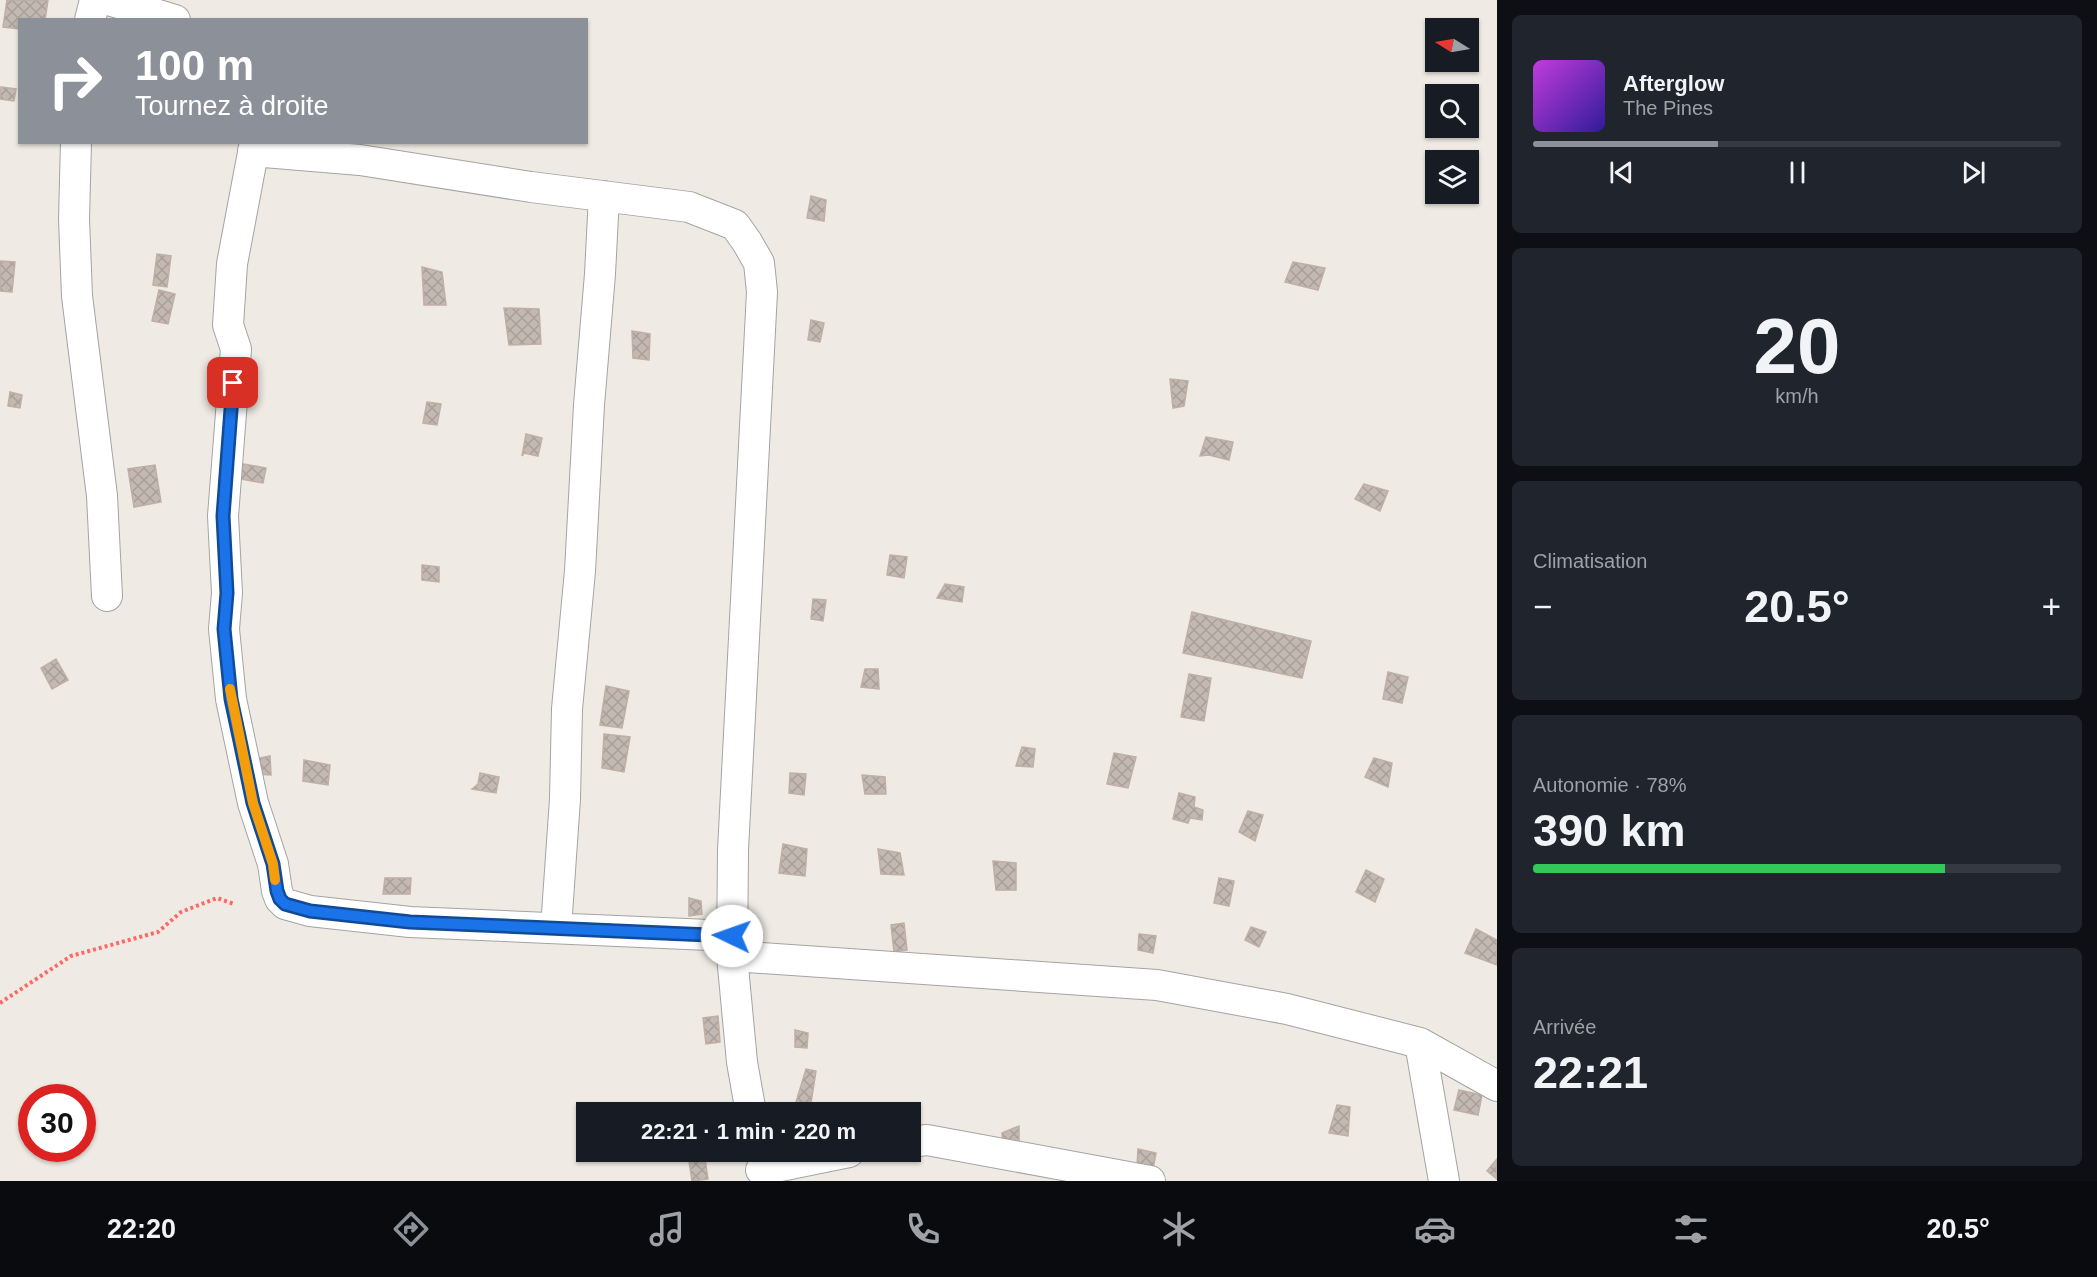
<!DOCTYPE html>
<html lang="fr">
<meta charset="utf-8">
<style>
:root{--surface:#171b24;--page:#20242c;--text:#f1f3f6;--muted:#9ea1a6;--line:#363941;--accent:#8c9099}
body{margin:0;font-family:Helvetica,sans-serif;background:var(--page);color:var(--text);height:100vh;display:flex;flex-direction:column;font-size:22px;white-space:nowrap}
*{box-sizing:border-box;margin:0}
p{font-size:20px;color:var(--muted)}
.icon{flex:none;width:33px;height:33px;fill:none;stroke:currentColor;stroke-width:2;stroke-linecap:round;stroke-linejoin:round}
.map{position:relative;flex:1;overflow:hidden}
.panel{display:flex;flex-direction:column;gap:15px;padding:15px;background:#0d0f14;width:600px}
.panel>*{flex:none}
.top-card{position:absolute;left:18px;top:18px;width:570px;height:126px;border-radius:0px;box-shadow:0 2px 4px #0004;background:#8c9099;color:#fff;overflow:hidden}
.needle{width:39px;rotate:281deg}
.buttons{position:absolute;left:1425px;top:18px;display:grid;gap:12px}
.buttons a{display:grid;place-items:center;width:54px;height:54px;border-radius:0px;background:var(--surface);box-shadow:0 2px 4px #0004;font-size:30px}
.speed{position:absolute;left:18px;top:1084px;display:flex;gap:12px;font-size:30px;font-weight:700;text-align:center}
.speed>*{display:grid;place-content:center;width:78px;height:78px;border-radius:50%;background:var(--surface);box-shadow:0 2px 4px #0004;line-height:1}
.speed .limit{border:9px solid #d22;background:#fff;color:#111}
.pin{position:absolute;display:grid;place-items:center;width:51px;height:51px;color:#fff;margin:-26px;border-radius:12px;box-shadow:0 3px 9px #0006}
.me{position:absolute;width:66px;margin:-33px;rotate:273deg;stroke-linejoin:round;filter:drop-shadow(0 0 4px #0008)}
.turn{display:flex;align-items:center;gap:21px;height:126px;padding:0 18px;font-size:27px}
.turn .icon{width:78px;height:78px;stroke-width:2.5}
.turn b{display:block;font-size:42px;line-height:51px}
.big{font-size:45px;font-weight:600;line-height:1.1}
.panel .widget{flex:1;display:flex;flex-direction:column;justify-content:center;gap:9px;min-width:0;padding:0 21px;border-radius:9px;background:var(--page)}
.panel .dial{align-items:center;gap:0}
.dial b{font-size:78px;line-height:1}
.song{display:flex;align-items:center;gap:18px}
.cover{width:72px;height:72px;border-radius:9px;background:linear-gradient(135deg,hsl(290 70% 55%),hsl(250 70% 35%))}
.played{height:6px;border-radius:3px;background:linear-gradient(90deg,var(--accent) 35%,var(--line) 35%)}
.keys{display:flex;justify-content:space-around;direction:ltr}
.heat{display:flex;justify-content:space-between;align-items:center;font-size:33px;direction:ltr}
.charge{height:9px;border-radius:4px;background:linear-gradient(90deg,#34c759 78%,var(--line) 0)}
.trip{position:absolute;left:576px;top:1102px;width:345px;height:60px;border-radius:0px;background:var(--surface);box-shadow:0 2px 4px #0004;font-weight:600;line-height:60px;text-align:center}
.dock{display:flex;height:96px;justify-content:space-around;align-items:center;background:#090b0e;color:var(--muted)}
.dock .icon{width:42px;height:42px}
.dock .active{color:var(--accent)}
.dock b{font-size:27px;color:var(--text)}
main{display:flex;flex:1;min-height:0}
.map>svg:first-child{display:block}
.building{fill:url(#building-cross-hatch);stroke:#c0afa5;stroke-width:1.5}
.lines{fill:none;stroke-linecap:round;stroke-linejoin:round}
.minor-casing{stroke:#a4a4a4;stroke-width:32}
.path{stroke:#fc6967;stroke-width:4;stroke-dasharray:3 3;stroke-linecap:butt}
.minor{stroke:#fff;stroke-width:30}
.route-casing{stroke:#114b97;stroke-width:15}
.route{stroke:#1a73e8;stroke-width:10}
.slow{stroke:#f59e0b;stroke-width:10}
</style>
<main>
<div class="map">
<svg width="1497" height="1181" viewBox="0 0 1497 1181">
<defs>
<pattern id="building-cross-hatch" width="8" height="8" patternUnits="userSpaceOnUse" patternTransform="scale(1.5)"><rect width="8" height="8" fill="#c3b9b2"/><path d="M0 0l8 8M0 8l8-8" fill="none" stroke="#a79f99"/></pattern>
</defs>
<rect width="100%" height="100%" fill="#efeae3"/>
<path class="building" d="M7,0H48L45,20H20V29L3,27Z
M1,87L16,89L14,101L0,99Z
M811,196L826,200L824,221L807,218Z
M157,254L171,256L167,287L153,285Z
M0,261L15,262L12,292L0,291Z
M1293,262L1325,268L1318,290L1285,282Z
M422,267L442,272L446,305H424Z
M159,290L175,294L168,324L152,321Z
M504,308L539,309L541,344L509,345Z
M811,320L824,323L820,342L808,340Z
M632,331L650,334L649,360L633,358Z
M1170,379L1188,381L1184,406L1173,408Z
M10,392L22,395L20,408L8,406Z
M427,402L441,404L437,425L423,423Z
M526,434L542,438L538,456L524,453L522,456Z
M1206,437L1233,442L1229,460L1209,455L1200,456Z
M238,463L266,468L263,483L235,478Z
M155,465L161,502L134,507L128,469Z
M1364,484L1388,491L1380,511L1355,499Z
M890,555L907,557L904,578L887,575Z
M422,565L439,567V582L422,580Z
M945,584L964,587L962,602L937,598Z
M813,599L826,600L823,621L811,619Z
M1192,612L1311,641L1302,678L1183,653Z
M56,659L68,680L52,689L41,668Z
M865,669H878L879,689L861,687Z
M1388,672L1408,677L1402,703L1383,699Z
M1189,674L1211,678L1204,721L1181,717Z
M606,686L629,691L622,728L600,725Z
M604,734L630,737L624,772L602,768Z
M1022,747L1035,749L1033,767L1016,766Z
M1114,753L1136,757L1128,788L1107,784Z
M270,756L271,775L256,774L255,759Z
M1374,758L1392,763L1388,787L1365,777Z
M304,760L330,765L328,785L303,781Z
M480,773L499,777L496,793L472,789L478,784Z
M790,773L806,774L804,795L789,793Z
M862,775L885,777L886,794H865Z
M1179,793L1195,797L1194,807L1203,810L1202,820L1190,818L1188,823L1173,819Z
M1248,811L1263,815L1255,841L1239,832Z
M783,844L807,849L805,876L779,873Z
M878,849L900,853L904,875L881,874Z
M993,861L1016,863V890H996Z
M1366,870L1384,879L1375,902L1356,892Z
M385,878H411L410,894H383Z
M1219,878L1234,881L1229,906L1214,903Z
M689,898L701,901L702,914L689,916Z
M904,923L907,950L894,952L891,925Z
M1251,927L1266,932L1259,947L1245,940Z
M1476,929L1497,940V965L1465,953Z
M1139,934L1156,936L1153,953L1138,950Z
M718,1016L720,1042L706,1044L703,1018Z
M795,1030L808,1033L807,1048L795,1047Z
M806,1069L816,1071L811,1103L796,1102Z
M1459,1090L1482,1095L1478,1115L1454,1110Z
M1337,1105L1350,1107L1348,1136L1329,1133Z
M1019,1126V1151L1003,1148L1002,1133Z
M1138,1149L1156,1153L1153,1169L1137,1166Z
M705,1159L708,1179L692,1181L689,1161Z
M1497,1159V1179L1487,1171Z"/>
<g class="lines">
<defs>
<path id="minor" d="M108,0L175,20
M90,20L95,0
M76,142L74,219L77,296L102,496L107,596
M255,142L232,264L228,325L236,349L223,516L227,593L224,629L231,699L253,803L273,864L277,891L280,899L285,904L310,911L410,922L732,936
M253,151L360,160L531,187L689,207L735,225L747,242L759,263L762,292L733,850L732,956L742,1062L751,1113
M556,928L565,799L567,709L580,571L589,405L600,274L604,196
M732,956L1157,985L1287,1009L1420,1043L1497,1086
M1420,1043L1444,1181
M910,1142L927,1140L1150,1181
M761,1170L849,1152"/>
</defs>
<use href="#minor" class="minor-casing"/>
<path class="path" d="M0,1003L71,956L158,932L181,912L217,898L234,904"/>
<use href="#minor" class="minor"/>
</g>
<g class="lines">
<defs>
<path id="route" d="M233,383L223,516L227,593L224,629L231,699L240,741L253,803L273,864L277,891L280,899L285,904L310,911L410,922L732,936"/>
</defs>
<use href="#route" class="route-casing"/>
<use href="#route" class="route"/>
<path class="slow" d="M230,689L253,803L273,864L275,880"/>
</g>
</svg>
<div class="buttons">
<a><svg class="needle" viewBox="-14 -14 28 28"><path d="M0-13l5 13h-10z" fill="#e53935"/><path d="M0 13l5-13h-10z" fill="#9ea1a6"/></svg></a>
<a><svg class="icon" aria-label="search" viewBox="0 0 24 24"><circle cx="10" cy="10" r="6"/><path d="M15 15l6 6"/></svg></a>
<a><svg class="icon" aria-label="layers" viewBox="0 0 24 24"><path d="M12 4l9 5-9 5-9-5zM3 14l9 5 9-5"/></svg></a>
</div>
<div class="speed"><div class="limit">30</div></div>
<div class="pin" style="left:233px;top:383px;background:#d93025"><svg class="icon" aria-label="arrive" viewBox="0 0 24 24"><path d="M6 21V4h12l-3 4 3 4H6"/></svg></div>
<svg class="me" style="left:732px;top:936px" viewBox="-20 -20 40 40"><circle r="19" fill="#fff"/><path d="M0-13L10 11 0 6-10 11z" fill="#1a73e8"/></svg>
<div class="trip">22:21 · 1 min · 220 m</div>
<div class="top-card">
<div class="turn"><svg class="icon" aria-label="right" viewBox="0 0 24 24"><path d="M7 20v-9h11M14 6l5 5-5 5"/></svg><div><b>100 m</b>Tournez à droite</div></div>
</div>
</div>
<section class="panel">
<div class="widget">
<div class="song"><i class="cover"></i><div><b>Afterglow</b><p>The Pines</p></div></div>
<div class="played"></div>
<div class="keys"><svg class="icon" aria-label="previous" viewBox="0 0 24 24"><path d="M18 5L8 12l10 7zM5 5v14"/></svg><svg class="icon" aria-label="pause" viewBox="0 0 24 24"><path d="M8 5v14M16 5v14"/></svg><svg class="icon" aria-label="next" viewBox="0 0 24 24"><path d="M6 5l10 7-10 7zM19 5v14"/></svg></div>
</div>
<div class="widget dial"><b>20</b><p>km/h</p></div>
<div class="widget"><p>Climatisation</p>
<div class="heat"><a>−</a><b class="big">20.5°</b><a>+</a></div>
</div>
<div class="widget"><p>Autonomie · 78%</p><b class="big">390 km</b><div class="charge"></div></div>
<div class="widget"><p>Arrivée</p><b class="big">22:21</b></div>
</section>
</main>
<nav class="dock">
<b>22:20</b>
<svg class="icon active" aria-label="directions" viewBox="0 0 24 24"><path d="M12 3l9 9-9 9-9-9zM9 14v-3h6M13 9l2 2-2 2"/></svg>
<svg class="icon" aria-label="music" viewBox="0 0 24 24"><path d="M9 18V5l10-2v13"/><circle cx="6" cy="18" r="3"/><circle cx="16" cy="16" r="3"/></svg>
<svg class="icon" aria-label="phone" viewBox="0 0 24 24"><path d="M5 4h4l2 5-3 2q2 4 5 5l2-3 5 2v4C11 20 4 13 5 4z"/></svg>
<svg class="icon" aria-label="climate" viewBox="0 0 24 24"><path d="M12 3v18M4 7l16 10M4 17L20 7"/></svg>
<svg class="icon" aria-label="car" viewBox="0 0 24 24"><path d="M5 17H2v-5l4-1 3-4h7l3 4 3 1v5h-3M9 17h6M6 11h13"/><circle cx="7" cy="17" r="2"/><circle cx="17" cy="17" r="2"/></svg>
<svg class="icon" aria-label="filters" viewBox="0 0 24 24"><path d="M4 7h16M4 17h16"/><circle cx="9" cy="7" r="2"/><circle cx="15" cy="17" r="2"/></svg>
<b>20.5°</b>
</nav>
